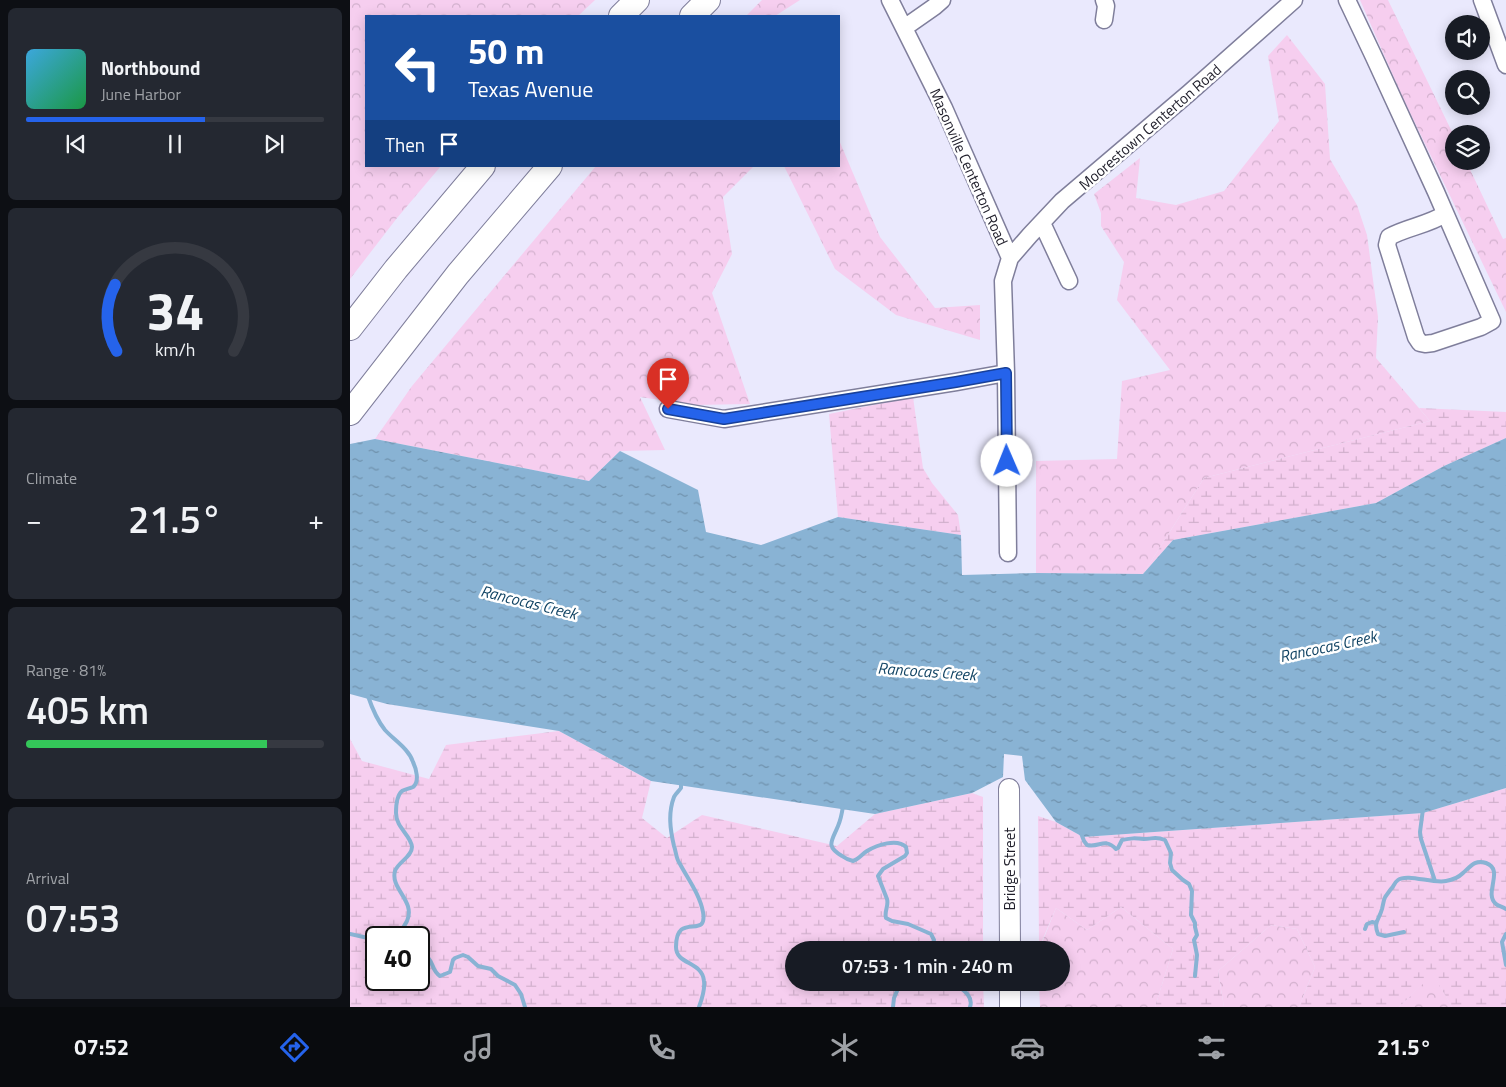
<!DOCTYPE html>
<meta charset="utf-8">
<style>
:root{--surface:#171b24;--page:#242831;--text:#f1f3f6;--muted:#9ea1a6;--line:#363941;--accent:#2563eb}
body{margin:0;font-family:"Titillium Web",sans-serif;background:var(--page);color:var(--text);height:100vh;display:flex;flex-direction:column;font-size:19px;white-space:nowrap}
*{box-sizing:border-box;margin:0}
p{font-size:16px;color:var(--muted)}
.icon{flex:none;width:28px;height:28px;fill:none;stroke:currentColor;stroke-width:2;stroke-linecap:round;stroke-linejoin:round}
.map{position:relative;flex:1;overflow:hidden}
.sheet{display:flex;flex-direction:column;gap:8px;padding:8px;background:#0d0f14;width:350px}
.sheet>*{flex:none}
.hud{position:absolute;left:15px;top:15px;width:475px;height:152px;border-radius:0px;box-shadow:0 2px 12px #0003;background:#1a4fa0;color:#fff;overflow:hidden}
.tools{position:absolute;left:1095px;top:15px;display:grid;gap:10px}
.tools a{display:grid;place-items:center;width:45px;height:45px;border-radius:50%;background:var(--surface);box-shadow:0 2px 12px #0003;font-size:25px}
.speed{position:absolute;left:15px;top:926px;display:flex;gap:10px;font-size:25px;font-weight:700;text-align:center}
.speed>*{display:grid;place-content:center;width:65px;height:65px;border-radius:50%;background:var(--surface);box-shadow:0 2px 12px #0003;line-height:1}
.speed .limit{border:2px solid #111;border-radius:8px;background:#fff;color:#111}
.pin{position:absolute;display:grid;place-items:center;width:42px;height:42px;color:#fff;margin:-51px -21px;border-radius:50% 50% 50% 0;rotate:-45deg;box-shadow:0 0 5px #0007}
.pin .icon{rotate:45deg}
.me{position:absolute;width:55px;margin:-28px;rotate:359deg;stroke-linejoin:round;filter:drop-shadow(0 0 4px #0008)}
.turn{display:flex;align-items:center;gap:18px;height:105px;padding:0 20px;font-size:22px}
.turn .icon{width:65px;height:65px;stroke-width:2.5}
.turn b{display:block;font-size:35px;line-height:42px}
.then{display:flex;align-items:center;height:48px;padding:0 20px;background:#0003;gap:10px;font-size:19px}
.big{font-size:38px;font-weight:600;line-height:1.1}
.sheet .widget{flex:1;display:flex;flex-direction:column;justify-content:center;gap:8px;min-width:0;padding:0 18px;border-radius:8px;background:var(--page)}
.sheet .dial{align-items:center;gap:0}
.dial svg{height:130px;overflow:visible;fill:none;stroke:var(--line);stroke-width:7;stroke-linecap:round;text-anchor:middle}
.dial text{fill:var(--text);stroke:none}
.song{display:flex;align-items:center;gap:15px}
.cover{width:60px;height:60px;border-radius:8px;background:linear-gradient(135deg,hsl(200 70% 55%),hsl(140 70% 35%))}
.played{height:5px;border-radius:2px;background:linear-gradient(90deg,var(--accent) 60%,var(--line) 60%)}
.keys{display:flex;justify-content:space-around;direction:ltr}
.heat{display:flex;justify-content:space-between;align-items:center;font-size:28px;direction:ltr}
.charge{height:8px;border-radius:4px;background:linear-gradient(90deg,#34c759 81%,var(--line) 0)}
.trip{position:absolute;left:435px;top:941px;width:285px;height:50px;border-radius:25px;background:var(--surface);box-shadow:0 2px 12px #0003;font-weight:600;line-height:50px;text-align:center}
.tab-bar{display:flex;height:80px;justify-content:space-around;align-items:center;background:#090b0e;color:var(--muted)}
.tab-bar .icon{width:35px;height:35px}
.tab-bar .active{color:var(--accent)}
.tab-bar b{font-size:22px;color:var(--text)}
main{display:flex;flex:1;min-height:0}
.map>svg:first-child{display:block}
.forest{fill:url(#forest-crowns)}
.wetland{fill:url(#wetland-marsh);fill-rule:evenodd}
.water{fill:url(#water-ripples)}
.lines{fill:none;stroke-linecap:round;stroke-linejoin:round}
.stream{stroke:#89b3d4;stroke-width:4}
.minor-casing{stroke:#7f7e9b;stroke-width:19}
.major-casing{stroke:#7f7e9b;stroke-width:22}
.highway-casing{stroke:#7f7e9b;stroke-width:26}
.minor{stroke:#fff;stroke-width:16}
.major{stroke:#fff;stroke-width:20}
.highway{stroke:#fff;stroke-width:24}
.route-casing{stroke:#184099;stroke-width:12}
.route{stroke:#2563eb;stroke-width:9}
.labels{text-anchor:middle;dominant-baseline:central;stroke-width:5;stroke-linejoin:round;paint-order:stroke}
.street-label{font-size:15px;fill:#1e1d29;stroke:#fff}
.water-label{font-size:16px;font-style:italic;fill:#104363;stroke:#fff}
</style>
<main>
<section class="sheet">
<div class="widget">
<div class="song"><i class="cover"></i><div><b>Northbound</b><p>June Harbor</p></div></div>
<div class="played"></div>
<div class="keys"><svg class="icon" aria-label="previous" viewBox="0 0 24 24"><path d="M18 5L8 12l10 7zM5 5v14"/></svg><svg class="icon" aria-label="pause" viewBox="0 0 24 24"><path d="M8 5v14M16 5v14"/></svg><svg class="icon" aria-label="next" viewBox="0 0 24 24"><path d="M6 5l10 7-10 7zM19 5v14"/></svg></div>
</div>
<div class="widget dial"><svg viewBox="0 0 100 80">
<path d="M14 69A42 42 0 1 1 86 69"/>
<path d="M14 69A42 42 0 0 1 13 28" stroke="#2563eb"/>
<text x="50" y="56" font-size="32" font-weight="700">34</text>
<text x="50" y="72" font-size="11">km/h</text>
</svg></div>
<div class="widget"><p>Climate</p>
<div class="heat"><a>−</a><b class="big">21.5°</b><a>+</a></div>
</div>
<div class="widget"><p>Range · 81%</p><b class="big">405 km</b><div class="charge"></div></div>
<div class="widget"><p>Arrival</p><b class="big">07:53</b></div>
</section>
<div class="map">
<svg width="1156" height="1007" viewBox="0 0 1156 1007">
<defs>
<pattern id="forest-crowns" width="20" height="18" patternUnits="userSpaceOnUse" patternTransform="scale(1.25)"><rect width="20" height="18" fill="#f6ceef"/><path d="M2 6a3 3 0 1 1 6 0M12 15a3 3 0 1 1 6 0" fill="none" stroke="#d2b0cd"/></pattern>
<pattern id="wetland-marsh" width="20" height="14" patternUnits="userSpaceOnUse" patternTransform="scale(1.25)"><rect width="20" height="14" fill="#f6ceef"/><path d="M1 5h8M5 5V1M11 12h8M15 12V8" fill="none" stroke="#d2b0cd"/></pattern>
<pattern id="water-ripples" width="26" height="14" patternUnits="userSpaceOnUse" patternTransform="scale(1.25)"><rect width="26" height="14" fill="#89b3d4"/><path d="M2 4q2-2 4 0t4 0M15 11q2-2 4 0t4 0" fill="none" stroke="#6f91ac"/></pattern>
</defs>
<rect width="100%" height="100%" fill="#eae9fd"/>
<path class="forest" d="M0,0H245L228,16H16V166H91L47,218L0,279Z
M412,0H450L425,16H396Z
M1010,0H1038L1104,136V161H1116L1153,239L1156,238V312L1052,96Z
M937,35L975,84L980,159L1007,205L1017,235L1028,317L1026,358L1080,421L854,478L793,574L686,573V461L767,459L772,381L820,370L767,300L774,262L751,226V213L744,194L790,158L786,198L826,205L874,191L929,121L918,56Z
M489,140L530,237L585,308L630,305V340L546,315L485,269L434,166H489Z
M246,166H404L373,197L382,254L362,293L400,404L344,405L290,397L315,450L270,451L239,481L25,439L62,386Z
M771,907L823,949L805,1007H690L689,983L711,982V950H689L706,908L737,930Z
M921,925L947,929L965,967L949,1007H874L868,971Z
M1083,973L1102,1007H1049Z"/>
<path class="wetland" d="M563,397L573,468L582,483L608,515L611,535L488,517L479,414Z
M1069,408L1156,412V438L1094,466L1026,503L823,540L793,574L854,478L1080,421Z
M209,731L301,781L292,818L317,838L352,815L487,846L525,814L622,793L633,797V950H444V982L633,983L634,1007H0V739L12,761L79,779L96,745ZM26,938H69V980H26Z
M1156,788V1007H1102L1083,974L1049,1007H949L965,967L947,929L921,925L868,971L874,1007H805L823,949L771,907L737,930L706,908L689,948L688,816L706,822L733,837L1073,813Z"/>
<path class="water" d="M1156,438V788L1073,813L733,837L706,822L675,780L672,756L654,754L653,777L622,793L525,814L301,781L209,731L37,704L0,694V444L25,439L239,481L270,451L348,490L356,532L411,545L488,517L611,535L612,575L686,573L793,574L823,540L1026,503L1094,466Z"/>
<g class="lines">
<path class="stream" d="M18,696C22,708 27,720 35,730C44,740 59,749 63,762C66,768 70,782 63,787C59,789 55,789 52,791C47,795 46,807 46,813C46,828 61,835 62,847C62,857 48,862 45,871C40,889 66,901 57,921C54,927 50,933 46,938
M331,781V788C329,791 326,793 324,797C318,813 320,829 324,846C326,851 326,859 330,864C338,879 350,895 353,912C358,941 326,910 326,947C326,965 352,961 354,981C355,989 352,999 349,1007
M493,806C492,813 491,819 488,826C482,841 475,846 492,856C496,859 499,860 503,861C509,859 512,854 517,851C527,845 547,838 556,847L557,853L555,856L533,869L528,876L537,899C539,906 534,911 536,918L542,921L558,924L581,934L584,940L583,943L581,945L569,950
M1073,809L1070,832L1071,839L1085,881
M731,833L734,841L737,845C750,848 754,837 766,849L768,848L772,840C782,838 784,838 794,839C803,839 805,836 815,840L821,853L820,863L822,870L833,880L839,884L842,891L841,915L845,923V927L847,935L844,940L847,955L845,976
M1015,929L1017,924L1022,922L1026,923
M1054,932L1035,936L1028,934C1023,922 1029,920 1032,909C1035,896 1033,900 1041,889C1044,886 1044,883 1048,880C1057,873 1083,884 1096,881C1102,880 1109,877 1113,873C1120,867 1125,859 1136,863C1155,870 1133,893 1146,904C1148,906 1153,907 1156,909
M0,934L18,938L26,945
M1156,934L1152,942L1156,965
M69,954C86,957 79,969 90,976L100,972L103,960L105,958L113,955L118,957L128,966L141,969L148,976L165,985L171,994L175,1007
M581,982L587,984L594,982
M603,982C612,989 624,996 620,1007
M543,1007L544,998L547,991L546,982"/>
<defs>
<path id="minor" d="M540,0L594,108L660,258
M754,0L756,6L754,20
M997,0L1024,57L1086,192C1105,235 1123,278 1142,321L1131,327L1083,343L1075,344L1070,343L1066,337L1037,245L1039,237C1057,227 1078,225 1095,214
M1132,0L1156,65
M554,28L584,7L592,0
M692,223L719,281
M318,409L374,419L606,382L656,373
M658,553L656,373L653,281L660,258L680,235L712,201L839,93L944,0"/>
<path id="major" d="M659,789L660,950
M660,982V1007"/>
<path id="highway" d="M271,16L287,0
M342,16L358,0
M0,328L46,269L133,166
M0,413L108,274L200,166"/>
</defs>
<use href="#minor" class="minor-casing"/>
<use href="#major" class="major-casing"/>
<use href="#highway" class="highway-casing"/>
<use href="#minor" class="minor"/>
<use href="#major" class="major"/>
<use href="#highway" class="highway"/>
</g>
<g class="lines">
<defs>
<path id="route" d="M318,409L374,419L606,382L656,373L657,461"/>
</defs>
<use href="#route" class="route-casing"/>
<use href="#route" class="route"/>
</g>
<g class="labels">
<g class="street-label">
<text transform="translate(800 127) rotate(-41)">Moorestown Centerton Road</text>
<text transform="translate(619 167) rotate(66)">Masonville Centerton Road</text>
<text transform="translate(659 869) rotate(-90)">Bridge Street</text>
</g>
<g class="water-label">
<text transform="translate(179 602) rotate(14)">Rancocas Creek</text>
<text transform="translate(978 646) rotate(-12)">Rancocas Creek</text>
<text transform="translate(577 671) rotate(4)">Rancocas Creek</text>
</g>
</g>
</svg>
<div class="tools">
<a><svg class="icon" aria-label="sound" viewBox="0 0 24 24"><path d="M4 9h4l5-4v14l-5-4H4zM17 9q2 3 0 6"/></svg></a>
<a><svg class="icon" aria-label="search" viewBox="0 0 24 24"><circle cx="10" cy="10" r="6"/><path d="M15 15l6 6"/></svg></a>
<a><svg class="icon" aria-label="layers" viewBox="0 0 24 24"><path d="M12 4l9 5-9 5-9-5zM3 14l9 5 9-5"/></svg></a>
</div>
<div class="speed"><div class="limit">40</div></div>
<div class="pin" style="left:318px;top:409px;background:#d93025"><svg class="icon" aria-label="arrive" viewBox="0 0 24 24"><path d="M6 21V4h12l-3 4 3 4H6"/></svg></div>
<svg class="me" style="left:657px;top:461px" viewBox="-20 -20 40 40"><circle r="19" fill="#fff"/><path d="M0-13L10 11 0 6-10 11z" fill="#2563eb"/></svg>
<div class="trip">07:53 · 1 min · 240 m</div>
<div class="hud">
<div class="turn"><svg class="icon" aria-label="left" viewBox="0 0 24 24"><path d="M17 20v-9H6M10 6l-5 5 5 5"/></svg><div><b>50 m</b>Texas Avenue</div></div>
<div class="then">Then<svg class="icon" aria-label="arrive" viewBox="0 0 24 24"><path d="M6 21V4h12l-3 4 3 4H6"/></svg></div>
</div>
</div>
</main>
<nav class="tab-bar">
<b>07:52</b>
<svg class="icon active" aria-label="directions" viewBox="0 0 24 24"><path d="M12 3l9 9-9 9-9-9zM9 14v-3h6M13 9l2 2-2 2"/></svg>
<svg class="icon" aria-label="music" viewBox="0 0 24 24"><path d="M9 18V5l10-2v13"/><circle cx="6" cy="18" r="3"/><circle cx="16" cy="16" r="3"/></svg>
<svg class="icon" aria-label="phone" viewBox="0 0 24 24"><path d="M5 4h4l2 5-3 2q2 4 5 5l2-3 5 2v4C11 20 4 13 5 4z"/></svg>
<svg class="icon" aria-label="climate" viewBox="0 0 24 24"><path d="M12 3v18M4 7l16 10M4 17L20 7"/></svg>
<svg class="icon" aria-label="car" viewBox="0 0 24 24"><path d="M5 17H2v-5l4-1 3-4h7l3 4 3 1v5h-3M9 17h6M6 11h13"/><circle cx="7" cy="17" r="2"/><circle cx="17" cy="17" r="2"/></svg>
<svg class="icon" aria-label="filters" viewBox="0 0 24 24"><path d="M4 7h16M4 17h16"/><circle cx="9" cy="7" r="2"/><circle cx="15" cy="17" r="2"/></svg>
<b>21.5°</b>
</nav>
